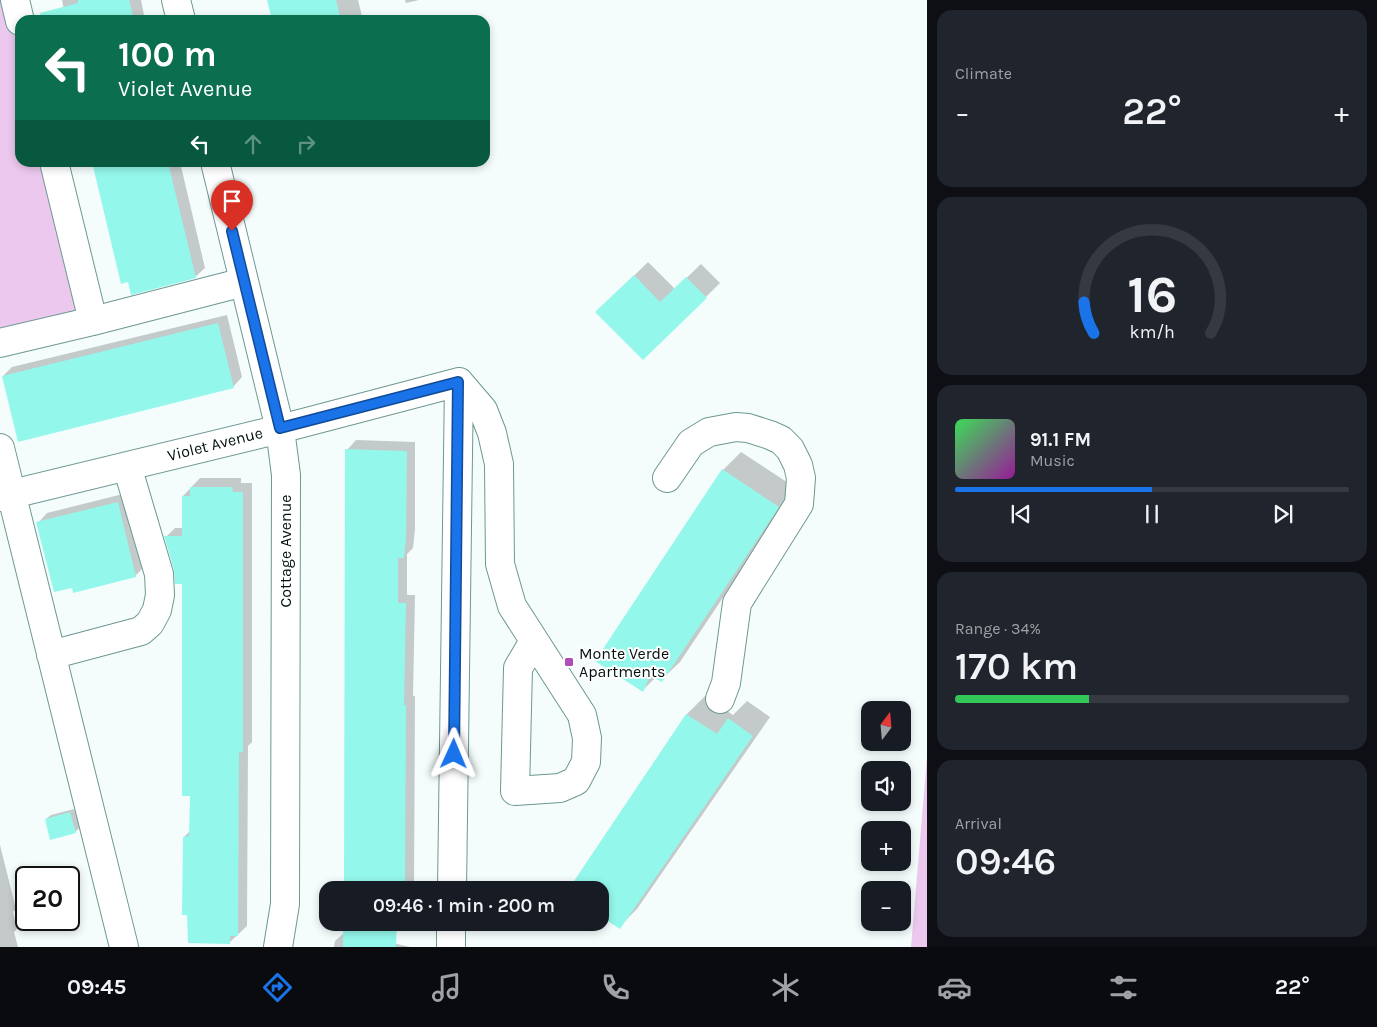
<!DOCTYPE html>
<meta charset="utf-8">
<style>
:root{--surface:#171b24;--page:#20242c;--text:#f1f3f6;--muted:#9ea1a6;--line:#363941;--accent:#1a73e8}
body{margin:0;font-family:Karla,sans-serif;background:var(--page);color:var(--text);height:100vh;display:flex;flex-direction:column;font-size:19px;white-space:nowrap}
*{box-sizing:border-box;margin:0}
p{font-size:16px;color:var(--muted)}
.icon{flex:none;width:28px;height:28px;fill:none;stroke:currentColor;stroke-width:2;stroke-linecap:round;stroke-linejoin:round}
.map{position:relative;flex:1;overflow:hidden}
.drawer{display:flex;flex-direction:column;gap:10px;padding:10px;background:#0d0f14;width:450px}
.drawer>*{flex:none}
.top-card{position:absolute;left:15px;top:15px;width:475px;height:152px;border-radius:15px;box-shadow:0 2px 8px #0003;background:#0b6e4f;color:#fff;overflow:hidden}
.needle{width:32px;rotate:16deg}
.controls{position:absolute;left:861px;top:701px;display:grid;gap:10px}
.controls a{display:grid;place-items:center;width:50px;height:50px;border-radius:10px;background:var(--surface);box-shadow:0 2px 8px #0003;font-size:25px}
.speed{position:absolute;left:15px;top:866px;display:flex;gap:10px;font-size:25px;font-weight:700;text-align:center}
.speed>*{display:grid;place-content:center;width:65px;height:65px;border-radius:50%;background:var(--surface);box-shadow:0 2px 8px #0003;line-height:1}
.speed .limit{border:2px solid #111;border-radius:8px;background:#fff;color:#111}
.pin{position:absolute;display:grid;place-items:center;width:42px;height:42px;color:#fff;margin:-51px -21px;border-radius:50% 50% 50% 0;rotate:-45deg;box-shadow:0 0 5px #0007}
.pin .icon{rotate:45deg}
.me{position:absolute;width:55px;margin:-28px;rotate:1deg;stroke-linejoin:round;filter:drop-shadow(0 0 4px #0008)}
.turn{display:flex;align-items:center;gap:18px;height:105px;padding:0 20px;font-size:22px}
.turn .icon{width:65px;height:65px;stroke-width:2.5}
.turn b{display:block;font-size:35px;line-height:42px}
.lanes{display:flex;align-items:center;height:48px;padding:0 20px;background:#0003;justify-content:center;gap:25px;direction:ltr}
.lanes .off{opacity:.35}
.big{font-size:38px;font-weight:600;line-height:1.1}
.drawer .widget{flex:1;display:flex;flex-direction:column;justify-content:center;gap:8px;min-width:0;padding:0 18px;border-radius:15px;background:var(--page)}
.drawer .dial{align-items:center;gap:0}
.dial svg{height:130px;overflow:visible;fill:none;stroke:var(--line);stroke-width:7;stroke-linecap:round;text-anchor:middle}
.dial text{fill:var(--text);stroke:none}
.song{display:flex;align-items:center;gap:15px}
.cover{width:60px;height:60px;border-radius:8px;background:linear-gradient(135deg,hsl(130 70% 55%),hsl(300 70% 35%))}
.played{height:5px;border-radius:2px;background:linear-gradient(90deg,var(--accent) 50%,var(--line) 50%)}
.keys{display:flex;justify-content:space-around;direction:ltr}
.heat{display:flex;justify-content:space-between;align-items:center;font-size:28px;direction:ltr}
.charge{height:8px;border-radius:4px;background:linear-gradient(90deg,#34c759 34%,var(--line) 0)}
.trip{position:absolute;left:319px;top:881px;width:290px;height:50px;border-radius:15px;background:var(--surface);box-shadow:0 2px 8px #0003;font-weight:600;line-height:50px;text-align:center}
.tabs{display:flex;height:80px;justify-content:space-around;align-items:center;background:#090b0e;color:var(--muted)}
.tabs .icon{width:35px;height:35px}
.tabs .current{color:var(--accent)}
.tabs b{font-size:22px;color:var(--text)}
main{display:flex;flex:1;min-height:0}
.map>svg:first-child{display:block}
.green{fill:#ecc8ee}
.shadow{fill:#0003}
.building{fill:#94f7eb}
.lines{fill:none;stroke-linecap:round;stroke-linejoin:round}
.minor-casing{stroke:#6d9892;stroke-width:30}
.minor{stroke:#fff;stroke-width:28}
.route-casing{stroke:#114b97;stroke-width:12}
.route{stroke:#1a73e8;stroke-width:9}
.poi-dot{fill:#ae4eb7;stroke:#fff;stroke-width:2}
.labels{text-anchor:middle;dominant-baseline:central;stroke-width:4;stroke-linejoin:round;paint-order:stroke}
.street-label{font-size:16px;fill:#031210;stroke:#fff}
.poi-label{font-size:16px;fill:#031210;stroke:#fff;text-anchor:start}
</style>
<main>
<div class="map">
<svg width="927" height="947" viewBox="0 0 927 947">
<rect width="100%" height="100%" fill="#f4fdfc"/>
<path class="green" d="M0,0H6L20,55V162L46,163L84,318L0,337Z
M927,757V947H911Z"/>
<path class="shadow" d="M62,0H141L145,20H66Z
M268,0H358L363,20H273Z
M405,0H419L406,3Z
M93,162H180L205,268L195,277Z
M648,262L675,289L701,264L720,283L643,359L597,312Z
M227,315L242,377L233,387L3,376L12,367Z
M356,440L415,442V529L413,548L407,554V595H415L413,696H415L414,890H345L347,450Z
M741,452L796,488L680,662L661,680L655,678L643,690L723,470Z
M200,478H241V483H252V742L248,746L247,926L229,943L188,913L184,837L191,830V795L184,582L175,570L166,537L175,528H184L183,496Z
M127,493L145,566L135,576L38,523L47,513Z
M705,696L733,715L747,701L770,717L637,909L619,927L600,914V890H569L687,714Z
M74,809L80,827L75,832L46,819L51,815Z
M0,845L16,909L13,912L17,929L14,932L18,947H0Z
M345,932L410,947H334L335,941Z"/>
<path class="building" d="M78,0H129L134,20H41L40,13L78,3Z
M267,0H336L341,20H272Z
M92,162H168L196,278L131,295L128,282L121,284Z
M634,275L660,302L686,277L707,298L643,360L595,312Z
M218,323L234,388L18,442L2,376Z
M345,449L407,451L406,539L404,558H398V603H406L404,705H406L405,890H344Z
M722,469L779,507L662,682L650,676L643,692L595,661Z
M190,487H232L233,492H243V752H239L238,936H230V944L188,943L187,915H182L183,837L189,836L190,796H182V584H175L174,570L164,536H182V496H190Z
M118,502L136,577L73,593L72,588L54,592L36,522Z
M686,714L717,734L728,718L753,736L620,929L600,916V890H568Z
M70,812L76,833L50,840L45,819Z
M343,922H397L396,947H343Z"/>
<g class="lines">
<defs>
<path id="minor" d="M15,0L20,21
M176,0L181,20
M215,162L280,429L286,475L285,904L278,947
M93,321L244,282
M0,343L93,321L54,162
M459,382L483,410L492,433L499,464L500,564L512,606L582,715L587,738L586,762L576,781L560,788L515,791L518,668L534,641
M0,448L124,947
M667,478L691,443L709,432L736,427L748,428L770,435L781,440L790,449L798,465L801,478L799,504L737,603L726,683L720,699
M0,497L280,429L459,382
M51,655L141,631L150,623L157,610L160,595L159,574L127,466
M452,890L459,382
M451,947V922"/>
</defs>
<use href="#minor" class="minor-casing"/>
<use href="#minor" class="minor"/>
</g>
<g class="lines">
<defs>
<path id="route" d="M232,231L280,428L458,382L454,754"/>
</defs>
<use href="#route" class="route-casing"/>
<use href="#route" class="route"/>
</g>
<rect class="poi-dot" x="564" y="657" width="10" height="10" rx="2.5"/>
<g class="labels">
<g class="street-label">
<text transform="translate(215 444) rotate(-14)">Violet Avenue</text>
<text transform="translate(285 551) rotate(-90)">Cottage Avenue</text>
</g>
<g class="poi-label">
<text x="579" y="653">Monte Verde<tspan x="579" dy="18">Apartments</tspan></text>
</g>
</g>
</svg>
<div class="controls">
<a><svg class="needle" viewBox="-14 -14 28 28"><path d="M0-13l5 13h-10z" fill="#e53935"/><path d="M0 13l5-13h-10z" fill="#9ea1a6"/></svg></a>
<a><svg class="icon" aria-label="sound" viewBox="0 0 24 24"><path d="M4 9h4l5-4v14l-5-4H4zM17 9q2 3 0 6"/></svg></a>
<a>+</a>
<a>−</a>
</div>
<div class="speed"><div class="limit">20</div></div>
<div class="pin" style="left:232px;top:231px;background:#d93025"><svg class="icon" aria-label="arrive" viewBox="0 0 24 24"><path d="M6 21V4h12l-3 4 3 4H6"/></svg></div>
<svg class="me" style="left:454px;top:754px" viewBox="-20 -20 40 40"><path d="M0-17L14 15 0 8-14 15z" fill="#1a73e8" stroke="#fff" stroke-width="4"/></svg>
<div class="trip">09:46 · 1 min · 200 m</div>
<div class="top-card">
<div class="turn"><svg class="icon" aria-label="left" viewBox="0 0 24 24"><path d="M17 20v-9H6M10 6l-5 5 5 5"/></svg><div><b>100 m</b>Violet Avenue</div></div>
<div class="lanes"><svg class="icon" aria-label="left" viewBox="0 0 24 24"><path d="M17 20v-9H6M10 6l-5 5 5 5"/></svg><svg class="icon off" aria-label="ahead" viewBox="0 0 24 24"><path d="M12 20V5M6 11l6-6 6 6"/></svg><svg class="icon off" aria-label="right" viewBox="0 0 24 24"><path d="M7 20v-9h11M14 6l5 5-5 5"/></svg></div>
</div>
</div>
<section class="drawer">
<div class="widget"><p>Climate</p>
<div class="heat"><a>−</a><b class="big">22°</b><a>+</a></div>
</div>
<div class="widget dial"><svg viewBox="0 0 100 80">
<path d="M14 69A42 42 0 1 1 86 69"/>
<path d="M14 69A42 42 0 0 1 8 50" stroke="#1a73e8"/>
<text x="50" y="56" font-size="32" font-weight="700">16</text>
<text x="50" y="72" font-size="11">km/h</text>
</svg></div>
<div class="widget">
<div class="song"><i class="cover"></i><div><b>91.1 FM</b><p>Music</p></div></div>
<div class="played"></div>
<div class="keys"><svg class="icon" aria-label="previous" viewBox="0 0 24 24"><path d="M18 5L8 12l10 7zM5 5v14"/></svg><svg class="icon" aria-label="pause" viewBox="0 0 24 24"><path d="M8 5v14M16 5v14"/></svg><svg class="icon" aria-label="next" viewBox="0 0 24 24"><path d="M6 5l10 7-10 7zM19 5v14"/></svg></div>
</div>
<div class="widget"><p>Range · 34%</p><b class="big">170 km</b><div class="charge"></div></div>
<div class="widget"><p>Arrival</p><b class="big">09:46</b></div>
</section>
</main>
<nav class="tabs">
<b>09:45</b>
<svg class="icon current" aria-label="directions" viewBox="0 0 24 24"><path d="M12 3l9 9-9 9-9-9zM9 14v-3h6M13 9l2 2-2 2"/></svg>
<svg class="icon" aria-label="music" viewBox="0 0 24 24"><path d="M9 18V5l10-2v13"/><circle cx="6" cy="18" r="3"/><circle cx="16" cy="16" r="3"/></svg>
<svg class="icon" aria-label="phone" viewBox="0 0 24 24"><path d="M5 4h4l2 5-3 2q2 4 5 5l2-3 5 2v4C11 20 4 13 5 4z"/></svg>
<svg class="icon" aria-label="climate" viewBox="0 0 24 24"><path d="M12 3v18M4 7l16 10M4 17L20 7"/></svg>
<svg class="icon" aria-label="car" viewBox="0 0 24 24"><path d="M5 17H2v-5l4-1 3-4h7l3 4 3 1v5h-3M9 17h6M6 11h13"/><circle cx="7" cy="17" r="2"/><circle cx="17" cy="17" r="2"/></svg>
<svg class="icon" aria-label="filters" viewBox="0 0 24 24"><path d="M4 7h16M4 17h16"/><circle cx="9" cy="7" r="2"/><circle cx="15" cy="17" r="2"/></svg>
<b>22°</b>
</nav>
